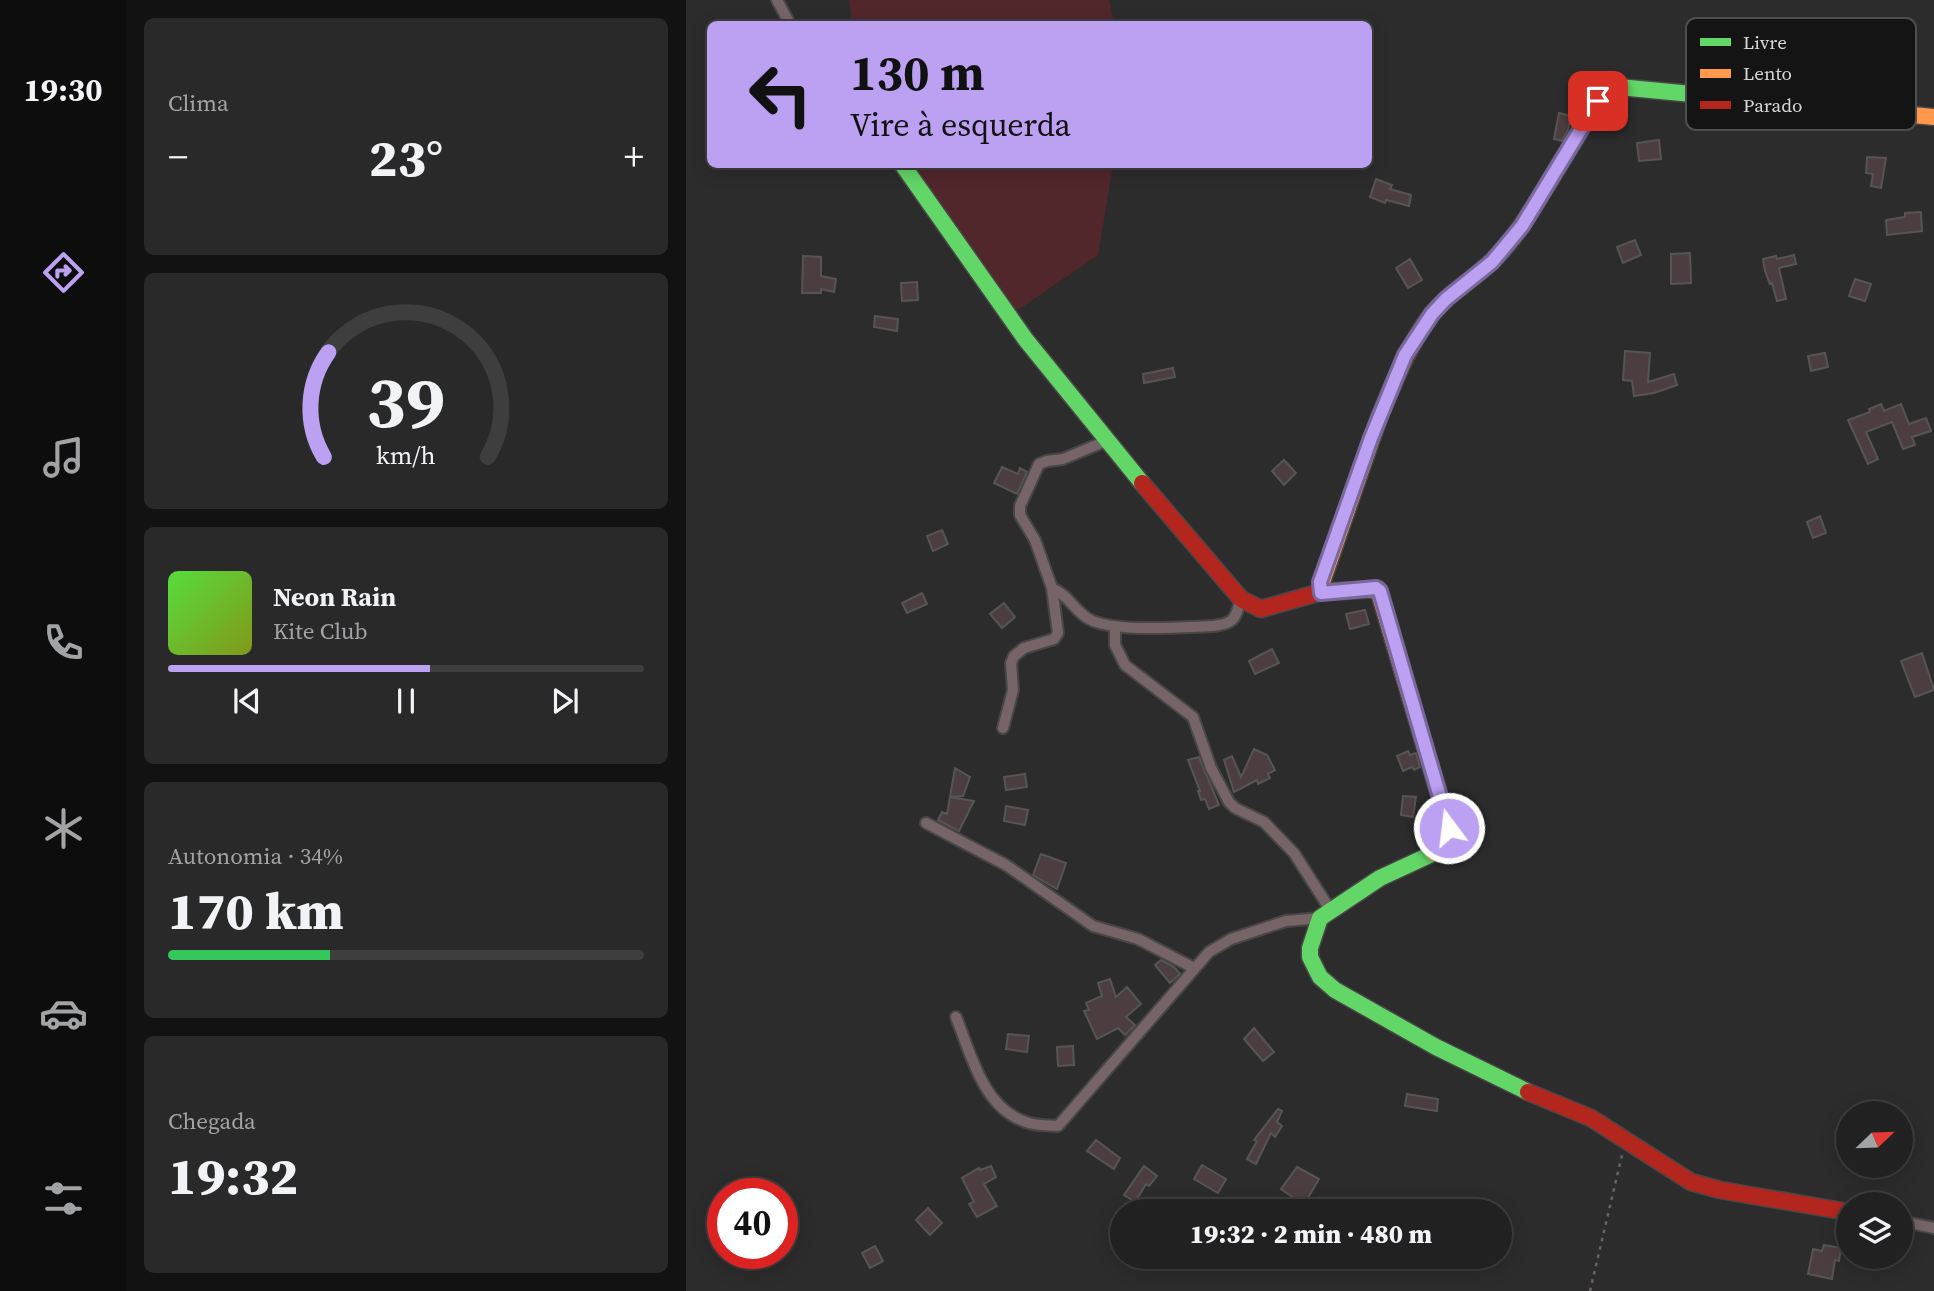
<!DOCTYPE html>
<html lang="pt">
<meta charset="utf-8">
<style>
:root{--surface:#222121;--page:#2a292a;--text:#f1f3f6;--muted:#a2a3a5;--line:#3f3e3f;--accent:#bca0f2}
body{margin:0;font-family:"Source Serif 4",serif;background:var(--page);color:var(--text);height:100vh;display:flex;flex-direction:column;font-size:26px;white-space:nowrap}
*{box-sizing:border-box;margin:0}
p{font-size:23px;color:var(--muted)}
.icon{flex:none;width:38px;height:38px;fill:none;stroke:currentColor;stroke-width:2;stroke-linecap:round;stroke-linejoin:round}
.map{position:relative;flex:1;overflow:hidden}
.sheet{display:flex;flex-direction:column;gap:18px;padding:18px;background:#131212;width:560px}
.sheet>*{flex:none}
.hud{position:absolute;left:21px;top:21px;width:665px;height:147px;border-radius:10px;box-shadow:0 4px 18px #0003,0 0 0 2px var(--line);background:#bca0f2;color:#111;overflow:hidden}
.needle{width:46px;rotate:67deg}
.buttons{position:absolute;left:1150px;top:1101px;display:grid;gap:14px}
.buttons a{display:grid;place-items:center;width:77px;height:77px;border-radius:50%;background:var(--surface);box-shadow:0 4px 18px #0003,0 0 0 2px var(--line);font-size:35px}
.speed{position:absolute;left:21px;top:1178px;display:flex;gap:14px;font-size:35px;font-weight:700;text-align:center}
.speed>*{display:grid;place-content:center;width:91px;height:91px;border-radius:50%;background:var(--surface);box-shadow:0 4px 18px #0003,0 0 0 2px var(--line);line-height:1}
.speed .limit{border:10px solid #d22;background:#fff;color:#111}
.pin{position:absolute;display:grid;place-items:center;width:60px;height:60px;color:#fff;margin:-30px;border-radius:14px;box-shadow:0 4px 10px #0006}
.me{position:absolute;width:77px;margin:-38px;rotate:345deg;stroke-linejoin:round;filter:drop-shadow(0 0 5px #0008)}
.turn{display:flex;align-items:center;gap:24px;height:147px;padding:0 28px;font-size:32px}
.turn .icon{width:91px;height:91px;stroke-width:2.5}
.turn b{display:block;font-size:49px;line-height:60px}
.big{font-size:52px;font-weight:800;line-height:1.1}
.sheet .tile{flex:1;display:flex;flex-direction:column;justify-content:center;gap:10px;min-width:0;padding:0 24px;border-radius:10px;background:var(--page)}
.sheet .dial{align-items:center;gap:0}
.dial svg{height:182px;overflow:visible;fill:none;stroke:var(--line);stroke-width:7;stroke-linecap:round;text-anchor:middle}
.dial text{fill:var(--text);stroke:none}
.song{display:flex;align-items:center;gap:21px}
.cover{width:84px;height:84px;border-radius:10px;background:linear-gradient(135deg,hsl(110 70% 55%),hsl(70 70% 35%))}
.played{height:7px;border-radius:4px;background:linear-gradient(90deg,var(--accent) 55%,var(--line) 55%)}
.keys{display:flex;justify-content:space-around;direction:ltr}
.heat{display:flex;justify-content:space-between;align-items:center;font-size:38px;direction:ltr}
.charge{height:10px;border-radius:5px;background:linear-gradient(90deg,#34c759 34%,var(--line) 0)}
.trip{position:absolute;left:424px;top:1199px;width:402px;height:70px;border-radius:35px;background:var(--surface);box-shadow:0 4px 18px #0003,0 0 0 2px var(--line);font-weight:800;line-height:70px;text-align:center}
main{display:flex;flex:1;min-height:0}
.dock{display:flex;flex-direction:column;width:126px;justify-content:space-around;align-items:center;background:#0e0d0d;color:var(--muted)}
.dock .icon{width:49px;height:49px}
.dock .active{color:var(--accent)}
.dock b{font-size:32px;color:var(--text)}
.map>svg:first-child{display:block}
.green{fill:#52272c}
.building{fill:#4c3d40;stroke:#565555;stroke-width:2}
.lines{fill:none;stroke-linecap:round;stroke-linejoin:round}
.street-casing{stroke:#484747;stroke-width:14}
.fast-casing{stroke:#484747;stroke-width:19}
.slow-casing{stroke:#484747;stroke-width:19}
.jam-casing{stroke:#484747;stroke-width:19}
.path{stroke:#6b6162;stroke-width:2.5;stroke-dasharray:3.5 5;stroke-linecap:butt}
.street{stroke:#776467;stroke-width:10}
.fast{stroke:#63d668;stroke-width:16}
.slow{stroke:#ff974d;stroke-width:16}
.jam{stroke:#b3261e;stroke-width:16}
.route-casing{stroke:#7a689d;stroke-width:18}
.route{stroke:#bca0f2;stroke-width:12}
.key{fill:#151414;stroke:#4f4e4e;stroke-width:2}
.key-label{font-size:19px;fill:#d7d5d5}
</style>
<main>
<nav class="dock">
<b>19:30</b>
<svg class="icon active" aria-label="directions" viewBox="0 0 24 24"><path d="M12 3l9 9-9 9-9-9zM9 14v-3h6M13 9l2 2-2 2"/></svg>
<svg class="icon" aria-label="music" viewBox="0 0 24 24"><path d="M9 18V5l10-2v13"/><circle cx="6" cy="18" r="3"/><circle cx="16" cy="16" r="3"/></svg>
<svg class="icon" aria-label="phone" viewBox="0 0 24 24"><path d="M5 4h4l2 5-3 2q2 4 5 5l2-3 5 2v4C11 20 4 13 5 4z"/></svg>
<svg class="icon" aria-label="climate" viewBox="0 0 24 24"><path d="M12 3v18M4 7l16 10M4 17L20 7"/></svg>
<svg class="icon" aria-label="car" viewBox="0 0 24 24"><path d="M5 17H2v-5l4-1 3-4h7l3 4 3 1v5h-3M9 17h6M6 11h13"/><circle cx="7" cy="17" r="2"/><circle cx="17" cy="17" r="2"/></svg>
<svg class="icon" aria-label="filters" viewBox="0 0 24 24"><path d="M4 7h16M4 17h16"/><circle cx="9" cy="7" r="2"/><circle cx="15" cy="17" r="2"/></svg>
</nav>
<section class="sheet">
<div class="tile"><p>Clima</p>
<div class="heat"><a>−</a><b class="big">23°</b><a>+</a></div>
</div>
<div class="tile dial"><svg viewBox="0 0 100 80">
<path d="M14 69A42 42 0 1 1 86 69"/>
<path d="M14 69A42 42 0 0 1 16 23" stroke="#bca0f2"/>
<text x="50" y="56" font-size="32" font-weight="700">39</text>
<text x="50" y="72" font-size="11">km/h</text>
</svg></div>
<div class="tile">
<div class="song"><i class="cover"></i><div><b>Neon Rain</b><p>Kite Club</p></div></div>
<div class="played"></div>
<div class="keys"><svg class="icon" aria-label="previous" viewBox="0 0 24 24"><path d="M18 5L8 12l10 7zM5 5v14"/></svg><svg class="icon" aria-label="pause" viewBox="0 0 24 24"><path d="M8 5v14M16 5v14"/></svg><svg class="icon" aria-label="next" viewBox="0 0 24 24"><path d="M6 5l10 7-10 7zM19 5v14"/></svg></div>
</div>
<div class="tile"><p>Autonomia · 34%</p><b class="big">170 km</b><div class="charge"></div></div>
<div class="tile"><p>Chegada</p><b class="big">19:32</b></div>
</section>
<div class="map">
<svg width="1248" height="1291" viewBox="0 0 1248 1291">
<rect width="100%" height="100%" fill="#2d2c2c"/>
<path class="green" d="M163,0H423L428,23L451,24H166Z
M216,165H427L412,255L323,316Z"/>
<path class="building" d="M873,113L885,116L882,130L876,141L868,139Z
M973,140L975,159L953,161L951,143Z
M1181,157L1200,158L1195,188L1185,186L1187,174L1180,173Z
M690,179L706,185L704,189L725,195L723,206L700,200L699,203L684,197Z
M1235,212L1236,231L1201,235L1200,220L1219,217V213Z
M949,240L955,255L937,263L931,247Z
M1004,253L1005,283L985,284V254Z
M1108,255L1110,264L1093,268L1100,299L1091,301L1086,283L1084,284L1079,271L1077,259L1090,256L1091,259Z
M117,256L135,257V276L150,279L148,292L135,289V293H116Z
M724,259L736,280L722,288L710,268Z
M1169,279L1185,284L1179,301L1163,296Z
M231,282L232,300L216,301L215,283Z
M189,316L212,319L211,331L188,327Z
M939,351L964,353L962,382L988,374L991,385L968,393L948,396L946,381L937,380Z
M1139,353L1142,367L1125,371L1122,356Z
M487,368L489,377L458,383L457,374Z
M1195,404L1198,411L1215,404L1223,424L1240,418L1245,431L1226,437L1229,445L1217,449L1206,422L1180,432L1192,459L1182,464L1162,420L1184,412L1183,409Z
M598,460L610,473L598,485L586,471Z
M316,467L332,474L334,468L341,472L331,494L308,483Z
M1134,516L1140,533L1127,538L1121,522Z
M256,530L262,544L247,551L241,536Z
M236,593L241,604L221,613L216,603Z
M318,603L329,617L316,628L304,614Z
M679,610L683,624L664,629L660,614Z
M586,649L593,663L569,674L563,661Z
M1236,653L1248,690L1229,697L1215,661Z
M568,749L581,755L589,770L582,774L584,778L572,784L571,780L548,792L538,760L546,756L555,777Z
M722,751L724,755L730,753L734,767L728,770L726,767L717,771L711,756Z
M513,757L533,805L523,809L519,799L515,800L512,791H514L502,760Z
M269,768L284,777L277,796L264,797L288,801L273,831L252,820L256,812L261,814Z
M339,774L341,787L320,790L318,777Z
M717,796L730,797L727,817L715,815Z
M320,806L342,810L339,825L318,821Z
M355,854L380,863L371,889L347,875Z
M475,960L488,967L494,974L484,983L469,965Z
M424,979L430,997L441,987L455,1004L440,1017L449,1025L439,1035L432,1028L411,1039L398,1011L403,1010L400,1003L416,996L412,983Z
M568,1028L588,1052L577,1061L558,1039Z
M322,1034L343,1036L341,1052L320,1049Z
M387,1046L388,1065L372,1066L371,1047Z
M721,1094L752,1099L751,1111L719,1106Z
M592,1109L596,1111L591,1122L596,1126L589,1137L585,1133L570,1164L561,1159L571,1141L568,1140Z
M410,1140L434,1158L428,1169L401,1151Z
M516,1165L540,1179L532,1193L508,1179Z
M305,1166L310,1177L298,1184L311,1206L291,1217L283,1204L288,1202L276,1178L293,1168L294,1170Z
M458,1166L471,1176L463,1186L460,1184L449,1202L438,1195Z
M611,1167L633,1179L618,1205L595,1189Z
M242,1208L256,1223L244,1235L230,1220Z
M1138,1245L1155,1248L1153,1261L1149,1260L1146,1279L1122,1274L1127,1249L1136,1251Z
M189,1246L197,1261L184,1268L176,1253Z"/>
<g class="lines">
<defs>
<path id="street" d="M91,0L104,24
M366,588C384,596 387,610 403,619C428,633 497,627 528,626C549,623 549,619 555,599
M429,627V645L439,665L507,717L525,768L543,802L549,808L578,822L608,853L645,911
M317,728L327,690L325,663L328,656L338,648L368,639L372,633L366,588L349,540L334,515V506L353,464L361,461L377,459L420,441
M240,823L320,865L407,926L452,939L508,968
M270,1017C285,1054 297,1108 340,1122C349,1126 362,1125 372,1126L523,952L545,939L600,921L634,918
M1214,1221L1248,1228"/>
<path id="fast" d="M216,164L340,340L456,483
M864,180L918,92L933,87L1121,105
M748,853L694,878L634,918L624,948V957L634,977L649,990L750,1047L842,1092"/>
<path id="slow" d="M1121,105L1248,117
M694,415L634,588L635,592L692,589L763,828C761,839 759,849 748,853"/>
<path id="jam" d="M694,415C709,380 722,346 745,315C761,294 786,281 805,262C830,239 847,208 864,180
M456,483L555,599L575,609L635,592
M842,1092L905,1118L1005,1182L1034,1190L1162,1212"/>
</defs>
<use href="#street" class="street-casing"/>
<use href="#fast" class="fast-casing"/>
<use href="#slow" class="slow-casing"/>
<use href="#jam" class="jam-casing"/>
<path class="path" d="M904,1291L936,1155"/>
<use href="#street" class="street"/>
<use href="#fast" class="fast"/>
<use href="#slow" class="slow"/>
<use href="#jam" class="jam"/>
</g>
<g class="lines">
<defs>
<path id="route" d="M763,828L694,591L690,588L635,593L634,582L685,438L719,355L746,314L760,299L806,262L836,226L912,101"/>
</defs>
<use href="#route" class="route-casing"/>
<use href="#route" class="route"/>
</g>
<rect x="1000" y="18" width="230" height="112" rx="10" class="key"/>
<rect x="1014" y="38" width="31" height="8" fill="#63d668"/>
<rect x="1014" y="69" width="31" height="9" fill="#ff974d"/>
<rect x="1014" y="101" width="31" height="8" fill="#b3261e"/>
<g class="key-label">
<text x="1057" y="49">Livre</text>
<text x="1057" y="80">Lento</text>
<text x="1057" y="112">Parado</text>
</g>
</svg>
<div class="buttons">
<a><svg class="needle" viewBox="-14 -14 28 28"><path d="M0-13l5 13h-10z" fill="#e53935"/><path d="M0 13l5-13h-10z" fill="#a2a3a5"/></svg></a>
<a><svg class="icon" aria-label="layers" viewBox="0 0 24 24"><path d="M12 4l9 5-9 5-9-5zM3 14l9 5 9-5"/></svg></a>
</div>
<div class="speed"><div class="limit">40</div></div>
<div class="pin" style="left:912px;top:101px;background:#d93025"><svg class="icon" aria-label="arrive" viewBox="0 0 24 24"><path d="M6 21V4h12l-3 4 3 4H6"/></svg></div>
<svg class="me" style="left:763px;top:828px" viewBox="-20 -20 40 40"><circle r="17" fill="#bca0f2" stroke="#fff" stroke-width="3"/><path d="M0-11L8 9 0 5-8 9z" fill="#fff"/></svg>
<div class="trip">19:32 · 2 min · 480 m</div>
<div class="hud">
<div class="turn"><svg class="icon" aria-label="left" viewBox="0 0 24 24"><path d="M17 20v-9H6M10 6l-5 5 5 5"/></svg><div><b>130 m</b>Vire à esquerda</div></div>
</div>
</div>
</main>
